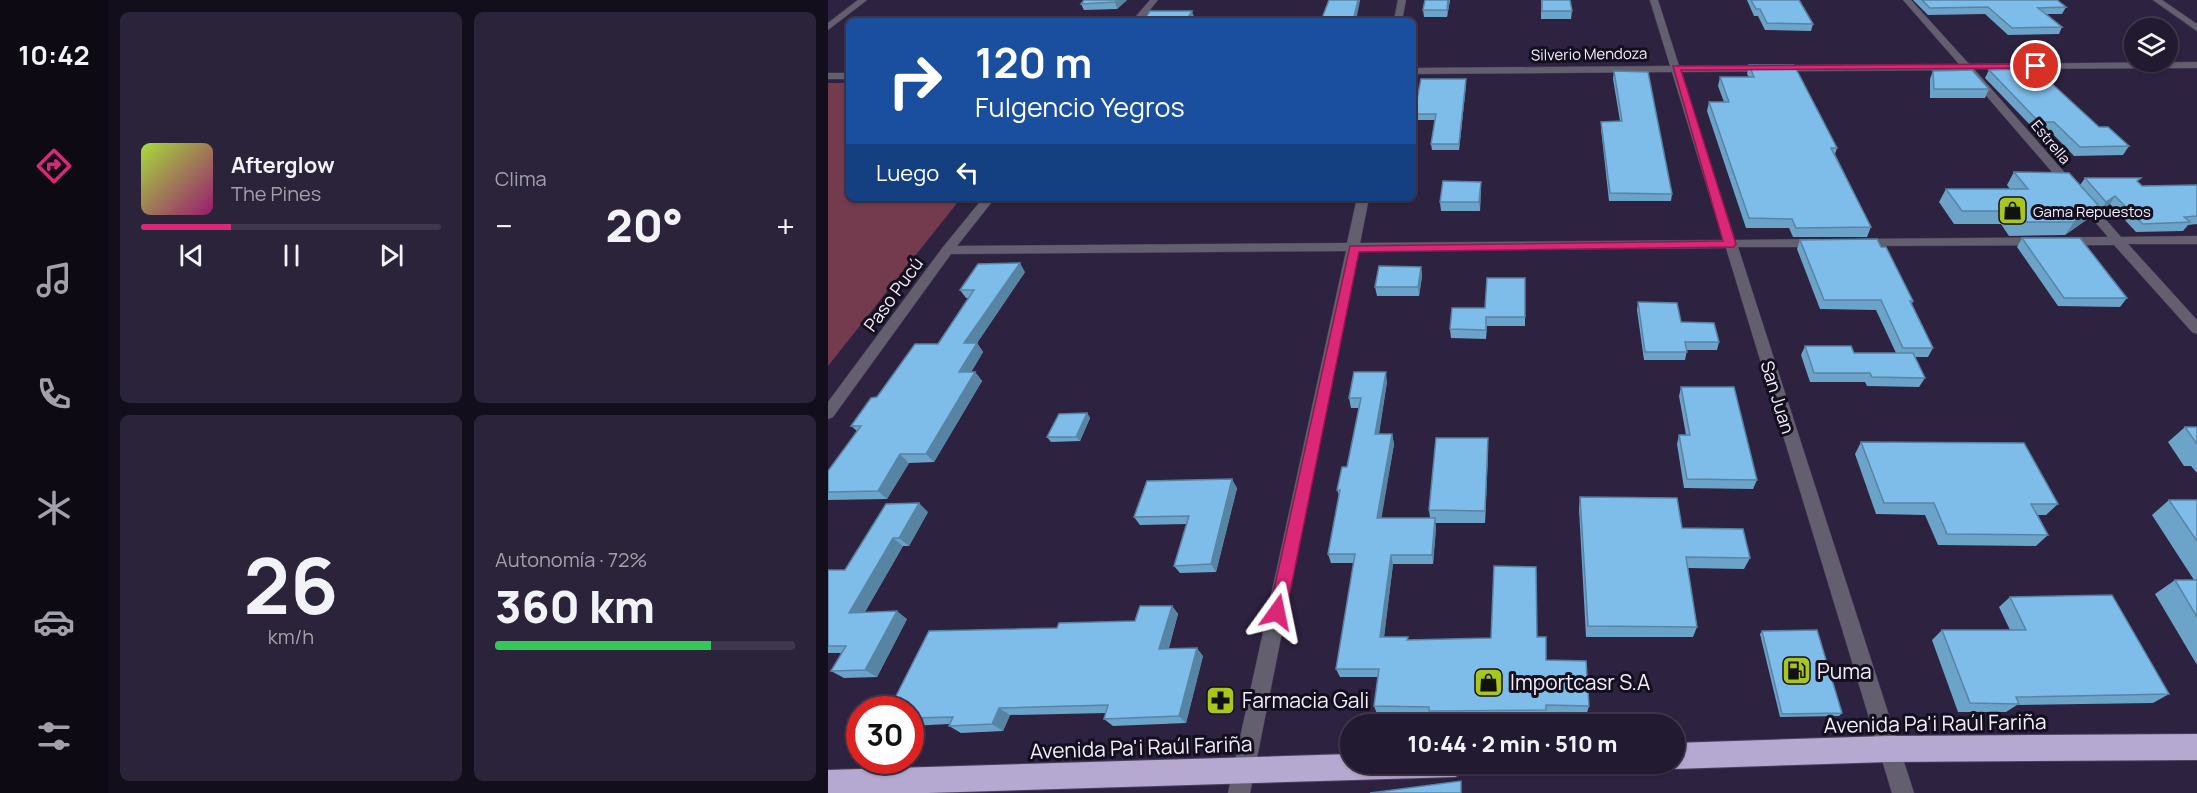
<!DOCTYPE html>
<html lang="es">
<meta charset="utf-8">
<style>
:root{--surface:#221a31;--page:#2a2339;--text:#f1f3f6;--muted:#a2a1ab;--line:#3f384d;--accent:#db2777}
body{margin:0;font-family:Manrope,sans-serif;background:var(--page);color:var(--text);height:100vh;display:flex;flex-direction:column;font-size:22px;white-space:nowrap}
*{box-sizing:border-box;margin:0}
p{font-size:20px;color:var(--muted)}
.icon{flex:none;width:33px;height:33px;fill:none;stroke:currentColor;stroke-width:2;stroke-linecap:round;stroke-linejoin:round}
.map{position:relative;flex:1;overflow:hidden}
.panel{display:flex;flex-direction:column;gap:12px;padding:12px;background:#130e1b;width:720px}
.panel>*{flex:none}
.guide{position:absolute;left:18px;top:18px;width:570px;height:183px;border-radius:9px;box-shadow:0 2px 4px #0004,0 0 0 2px var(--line);background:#1a4fa0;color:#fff;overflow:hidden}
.tools{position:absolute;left:1296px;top:18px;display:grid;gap:12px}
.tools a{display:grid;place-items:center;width:54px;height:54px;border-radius:50%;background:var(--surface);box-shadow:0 2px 4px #0004,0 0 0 2px var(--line);font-size:30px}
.speed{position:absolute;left:18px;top:696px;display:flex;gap:12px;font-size:30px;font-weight:700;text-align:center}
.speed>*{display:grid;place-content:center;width:78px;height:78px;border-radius:50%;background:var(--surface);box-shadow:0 2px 4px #0004,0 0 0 2px var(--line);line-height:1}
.speed .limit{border:9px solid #d22;background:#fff;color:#111}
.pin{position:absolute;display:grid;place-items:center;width:51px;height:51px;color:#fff;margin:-26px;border:3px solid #fff;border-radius:50%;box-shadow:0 2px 6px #0007}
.me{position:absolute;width:66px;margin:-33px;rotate:12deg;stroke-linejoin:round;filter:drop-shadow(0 0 4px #0008)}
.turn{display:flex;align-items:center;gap:21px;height:126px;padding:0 30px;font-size:27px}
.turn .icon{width:78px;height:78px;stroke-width:2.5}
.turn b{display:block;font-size:42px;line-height:51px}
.then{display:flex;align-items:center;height:57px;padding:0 30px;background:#0003;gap:12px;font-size:22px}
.big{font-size:45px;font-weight:800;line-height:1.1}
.panel .card{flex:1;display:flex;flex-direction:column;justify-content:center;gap:9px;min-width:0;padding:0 21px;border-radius:9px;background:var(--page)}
.panel .dial{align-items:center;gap:0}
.dial b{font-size:78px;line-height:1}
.song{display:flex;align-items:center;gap:18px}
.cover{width:72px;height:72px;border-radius:9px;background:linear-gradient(135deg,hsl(80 70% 55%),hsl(320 70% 35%))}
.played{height:6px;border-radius:3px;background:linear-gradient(90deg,var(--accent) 30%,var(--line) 30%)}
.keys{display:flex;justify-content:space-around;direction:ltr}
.heat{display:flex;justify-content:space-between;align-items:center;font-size:33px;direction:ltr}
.charge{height:9px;border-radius:4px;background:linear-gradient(90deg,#34c759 72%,var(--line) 0)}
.panel .tiles{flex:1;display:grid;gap:12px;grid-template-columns:repeat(2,1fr)}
.trip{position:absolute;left:512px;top:714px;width:345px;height:60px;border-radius:30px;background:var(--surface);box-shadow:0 2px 4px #0004,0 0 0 2px var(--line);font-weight:800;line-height:60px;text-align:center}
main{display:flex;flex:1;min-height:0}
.dock{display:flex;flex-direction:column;width:108px;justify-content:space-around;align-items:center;background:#0e0a14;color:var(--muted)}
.dock .icon{width:42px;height:42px}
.dock .current{color:var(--accent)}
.dock b{font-size:27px;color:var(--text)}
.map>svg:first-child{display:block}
.green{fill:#743b4e}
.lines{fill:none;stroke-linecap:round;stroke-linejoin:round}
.street-casing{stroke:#4a3e5b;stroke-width:1}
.highway-casing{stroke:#4a3e5b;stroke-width:2}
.street{fill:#645f6f;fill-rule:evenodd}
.highway{fill:#b6a9d1;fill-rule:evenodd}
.wall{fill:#6ca3c9}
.shaded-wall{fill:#5884a4}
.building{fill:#7ebdea;stroke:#5884a4;stroke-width:1.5}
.route{fill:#db2777;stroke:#8e194d;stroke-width:1.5}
.labels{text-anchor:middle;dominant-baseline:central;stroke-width:6;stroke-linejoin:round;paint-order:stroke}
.far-street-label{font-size:15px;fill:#f3edfe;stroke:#140f1d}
.far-poi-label{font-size:15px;fill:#f3edfe;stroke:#140f1d;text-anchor:start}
.street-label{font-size:18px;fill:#f3edfe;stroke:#140f1d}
.near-poi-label{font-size:21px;fill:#f3edfe;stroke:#140f1d;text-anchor:start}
.near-street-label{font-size:21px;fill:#f3edfe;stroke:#140f1d}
</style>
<main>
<nav class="dock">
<b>10:42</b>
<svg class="icon current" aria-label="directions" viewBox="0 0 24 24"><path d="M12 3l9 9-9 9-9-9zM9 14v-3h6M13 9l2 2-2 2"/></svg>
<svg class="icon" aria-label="music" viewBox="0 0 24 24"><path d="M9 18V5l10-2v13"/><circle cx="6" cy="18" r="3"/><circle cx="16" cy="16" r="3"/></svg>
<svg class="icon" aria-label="phone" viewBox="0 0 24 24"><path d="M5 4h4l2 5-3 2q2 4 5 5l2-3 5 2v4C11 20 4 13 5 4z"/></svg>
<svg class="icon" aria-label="climate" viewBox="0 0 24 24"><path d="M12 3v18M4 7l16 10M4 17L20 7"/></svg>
<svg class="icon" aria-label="car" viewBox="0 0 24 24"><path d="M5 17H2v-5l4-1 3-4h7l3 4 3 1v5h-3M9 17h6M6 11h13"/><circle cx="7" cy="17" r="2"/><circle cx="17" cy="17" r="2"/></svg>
<svg class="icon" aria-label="filters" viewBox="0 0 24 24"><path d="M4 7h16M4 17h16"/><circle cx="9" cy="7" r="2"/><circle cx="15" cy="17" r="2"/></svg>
</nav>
<section class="panel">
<div class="tiles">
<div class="card">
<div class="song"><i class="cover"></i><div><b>Afterglow</b><p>The Pines</p></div></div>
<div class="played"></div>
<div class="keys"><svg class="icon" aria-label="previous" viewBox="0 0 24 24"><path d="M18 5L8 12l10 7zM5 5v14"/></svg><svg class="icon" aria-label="pause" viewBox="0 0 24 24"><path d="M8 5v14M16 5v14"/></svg><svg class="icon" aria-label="next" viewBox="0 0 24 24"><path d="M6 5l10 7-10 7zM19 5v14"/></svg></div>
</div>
<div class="card"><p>Clima</p>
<div class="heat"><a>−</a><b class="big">20°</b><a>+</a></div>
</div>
<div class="card dial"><b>26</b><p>km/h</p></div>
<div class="card"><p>Autonomía · 72%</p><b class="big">360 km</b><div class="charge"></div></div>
</div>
</section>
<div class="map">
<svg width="1369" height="793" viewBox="0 0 1369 793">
<rect width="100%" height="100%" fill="#2e2241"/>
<path class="green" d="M0,83H21V198H133L0,366Z"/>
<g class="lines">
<defs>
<path id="street" d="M30,0H39L0,30V23Z
M322,0H330L313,21H304Z
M570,0H578L574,21H566Z
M822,0H830L851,66L1131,64L1075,0H1083L1141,64L1369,62V68L1146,69L1293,237L1369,236V244H1300L1369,320V334L1364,332L1286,245L1026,246L1024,243L1026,240L1030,239L1280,237L1136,70L853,72L907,240L991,239L997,243L991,247H910L1086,793H1064L898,248L530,251L422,793H400L518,251L123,254L5,417L0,419V402L115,247L155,198H167L129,246L519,243L529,198H541L532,243L895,240L844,72L585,74V68L842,66Z
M1325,0H1334L1369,24V31Z
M0,73H21V79H0Z"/>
<path id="highway" d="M1369,734V760L1060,762L846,769L836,764H846V743L1060,736Z
M522,754V764H640L636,773L627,777L100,793H0V770Z"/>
</defs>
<use href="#street" class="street-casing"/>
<use href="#highway" class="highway-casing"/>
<use href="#street" class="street"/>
<use href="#highway" class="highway"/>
</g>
<path class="wall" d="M256,0H299L289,9L256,10L253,4Z
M597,0H622L619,17H596L595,10Z
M713,0L744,11L743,19H713Z
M919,0H971L985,24L983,31L937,30L930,16H926Z
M1085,0H1229L1238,7L1234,14H1219L1234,27L1231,34L1180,35L1157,14L1100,15Z
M921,65L1009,148L1007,154L1043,227L1039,237H965L961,228H918L879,111L881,102H896L890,86L892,77H921L919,74Z
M1161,70L1271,127L1301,146L1295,155L1246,156L1221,130H1207L1157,78Z
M786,71L844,194L843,201H781L773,129V122L792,121L785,79Z
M1105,71L1161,89L1157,98H1102V79Z
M638,85L631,150H604L603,144L607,120H586V114Z
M1186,172L1252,185L1257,178L1310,183L1314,186L1369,185V224L1360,225L1355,231L1308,232L1282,204L1273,210L1269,206L1261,218L1237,235L1181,236L1173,224H1126L1111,202L1118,189H1182L1179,185Z
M653,182L652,211H613L612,202Z
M1194,238L1299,298L1292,307L1230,306L1189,247Z
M972,240L1053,247L1085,301L1084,304L1105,348L1100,357H1087L1097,378L1091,387L1039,386L1037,382H982L973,355L977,346L1026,353H1068L1048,310L992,309L969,249Z
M593,267L594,276L591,296H549L547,287Z
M197,272L149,343L155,352L143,372H147L154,381L106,462L81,463L59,499L0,500V471L29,431L23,426L49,397L110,344L140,298H138L132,290Z
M697,278V326H659L658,339L623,338L622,329L657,308Z
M810,302L853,322L891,342L889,350H859L857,360H816L809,310Z
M559,382L551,434H564L566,444L553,518H602L601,510L660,451L657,523H607L608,528L605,564H565L556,637L581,640L709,637L718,660L761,706L759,713L717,712V717L603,718L602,715L549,714L546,706L550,677H512L508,669L526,563H503L500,554L511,495L509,490L519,467L531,408H523L521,398Z
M853,387L929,480L925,489L856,488L849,444L851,435H858L851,396Z
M259,413L262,418L252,441L223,442L219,437Z
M1357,427H1369V473L1363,466H1356L1340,442Z
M1033,442L1230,504L1218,515H1210L1220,535L1208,546L1110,545L1097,515L1048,514L1027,454Z
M409,488L388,572L352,573L346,566L359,524L312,525L306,517Z
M752,497L854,528L922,558L916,569L860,568L869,627L865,637H758L751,509Z
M1341,500H1369V665L1327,594L1347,580H1366L1324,515Z
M100,512L81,546H75L37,612L79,619L49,677L16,678L3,671L14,653H0V570H17Z
M1182,597L1341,694L1325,703L1189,705L1178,712H1130L1104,640L1114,630H1182L1171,607Z
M344,606L350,614L341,648L375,656L358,723L285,726L276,719L278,713L182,715L175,731L133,733L121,726V724L82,726V710L307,621Z
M934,631L1014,713L1011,716L952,717L932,634Z"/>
<path class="shaded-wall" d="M289,0H299L289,9L287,2Z
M530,0H532V1L528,21H525Z
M620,0H622L619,17V10Z
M364,11L366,17L364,21H358Z
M638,79V85L631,150V144Z
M653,182V191L652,211L651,202Z
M1287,196L1282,204L1273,210L1278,202Z
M1270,205L1261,218L1237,235L1246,222Z
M192,263L197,272L149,343L155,352L138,381L131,372L136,343Z
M593,267L594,276L591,296L590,287Z
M147,372L154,381L106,462L98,454Z
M558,372L559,382L549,444L547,434Z
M259,413L262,418L252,441L248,437Z
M564,434L566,444L552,527L549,518Z
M660,438V451L657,523V511Z
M72,454L81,463L59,499L50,491Z
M404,479L409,488L388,572L383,564Z
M91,503L100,512L81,546L71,538Z
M607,518L608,528L605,564L604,555Z
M65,538L75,546L32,620L21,613Z
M563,555L565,564L555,645L552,637Z
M344,606L350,614L338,657L331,649Z
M69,611L79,619L49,677L37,670Z
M369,648L375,656L358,723L351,716Z
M171,708L182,715L175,731L164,724Z"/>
<path class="building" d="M256,0H289L287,2L253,4Z
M501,0H530L525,21H493Z
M597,0H620L619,10H595Z
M714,0H742L744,11H714Z
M923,0H971L985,24L939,23L932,9H928Z
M1094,0H1229L1238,7L1210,8L1234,27L1184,28L1160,7L1102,8Z
M322,11H364L358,21H315Z
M921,65H966L1009,148H1003L1043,227L968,228L964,219L921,218L881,102H901L892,77H926Z
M1208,69L1271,127H1280L1301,146L1252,147L1226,122H1211L1161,70Z
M1144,70L1161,89H1106L1105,71Z
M786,71L820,72L844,194L782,193L773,122L794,121Z
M593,79H638L631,144H603L608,114H586Z
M1186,172L1241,173L1270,205L1246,222H1189L1181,211H1134L1118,189H1200Z
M1257,178H1313L1309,181L1314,186L1369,185V216L1356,217L1362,222L1315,224L1287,196L1278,202Z
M615,181L653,182L651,202H612Z
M1194,238H1252L1299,298H1236Z
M1049,239L1053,247H1058L1085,301H1082L1105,348H1075L1053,300H996L972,240Z
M192,263L136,343H149L131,372H147L98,454H72L50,491L0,492V471L33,426H23L43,398L49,397L87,344H110L146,290H132L150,264Z
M551,266L593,267L590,287H547Z
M659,278H697V317H658V330L622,329L624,308H657Z
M810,302L849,303L853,322L886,323L891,342H857L859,352H817Z
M977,346H1023L1026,353H1085L1097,378L1044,377L1042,373H986Z
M526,372H558L547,434H564L549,518H607L604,555H563L552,637H580L579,640L663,638L666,566L708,567L709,637H718V660L758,661L761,706L718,705V710L601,711V707L546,706L551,669H508L527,554H500L512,490H509L514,467H519L533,398H521Z
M853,387H906L929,480L859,479L851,435H862Z
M259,413L248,437H219L231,414Z
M1357,427H1369V444Z
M608,438H660L657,511L601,510Z
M1033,442L1196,443L1230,504H1203L1220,535L1119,534L1106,503H1056Z
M404,479L383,564L346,566L361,516L306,517L319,481Z
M752,497L849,498L854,528L915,529L922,558L858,557L869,627L760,626Z
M1341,500H1369V541Z
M91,503L71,538H65L21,613L69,611L37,670L3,671L18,646H0V570H17L58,504Z
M1347,580H1369V617Z
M1284,595L1341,694L1188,697L1191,704L1142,703L1114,630H1198L1182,597Z
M312,606H344L331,649L369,648L351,716L276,719L280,705L171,708L164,724L121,726L125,717L82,718V710H61L101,631L229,628L231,623L307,621Z
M989,630L1014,713L954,714L934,631Z
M633,781V793H542Z"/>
<path class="route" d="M1208,64H1211V68L853,70L908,244L906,247L531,252L458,612L455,617L449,620L443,617L441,612L522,246L895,241L845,66Z"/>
<defs>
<symbol id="shop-square" viewBox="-11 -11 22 22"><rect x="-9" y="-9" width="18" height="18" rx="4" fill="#a9c71a" stroke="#140f1d"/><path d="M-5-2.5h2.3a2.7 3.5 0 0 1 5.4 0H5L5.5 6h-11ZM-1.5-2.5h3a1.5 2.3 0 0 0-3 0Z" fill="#111"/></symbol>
<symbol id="fuel-square" viewBox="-11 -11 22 22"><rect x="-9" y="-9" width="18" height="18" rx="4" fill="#a9c71a" stroke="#140f1d"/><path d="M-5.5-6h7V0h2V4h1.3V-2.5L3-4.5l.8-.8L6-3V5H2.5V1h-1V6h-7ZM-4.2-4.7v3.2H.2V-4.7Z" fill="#111"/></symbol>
<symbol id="pharmacy-square" viewBox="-11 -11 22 22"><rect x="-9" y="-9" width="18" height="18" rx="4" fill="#a9c71a" stroke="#140f1d"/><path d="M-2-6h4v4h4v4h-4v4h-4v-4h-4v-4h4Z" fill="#111"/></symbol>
</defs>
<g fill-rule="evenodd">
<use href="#shop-square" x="1168" y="194" width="33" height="33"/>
<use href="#fuel-square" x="952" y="654" width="33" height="33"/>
<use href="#shop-square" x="644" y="666" width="33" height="33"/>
<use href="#pharmacy-square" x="376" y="684" width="33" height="33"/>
</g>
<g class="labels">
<g class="far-street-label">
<text transform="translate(761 54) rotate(-1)">Silverio Mendoza</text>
<text transform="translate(1223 142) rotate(50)">Estrella</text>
</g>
<g class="far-poi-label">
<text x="1205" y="211">Gama Repuestos</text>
</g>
<g class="street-label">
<text transform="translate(65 294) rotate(-54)">Paso Pucú</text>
<text transform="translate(950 397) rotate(73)">San Juan</text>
</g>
<g class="near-poi-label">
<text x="989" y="671">Puma</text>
<text x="682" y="682">Importcasr S.A</text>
<text x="414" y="700">Farmacia Gali</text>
</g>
<g class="near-street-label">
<text transform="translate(1107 723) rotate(-1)">Avenida Pa'i Raúl Fariña</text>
<text transform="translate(313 747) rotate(-2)">Avenida Pa'i Raúl Fariña</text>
</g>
</g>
</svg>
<div class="tools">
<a><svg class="icon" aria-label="layers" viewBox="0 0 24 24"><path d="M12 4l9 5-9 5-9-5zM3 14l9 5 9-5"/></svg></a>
</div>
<div class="speed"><div class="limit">30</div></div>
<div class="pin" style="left:1208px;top:66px;background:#d93025"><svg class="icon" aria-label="arrive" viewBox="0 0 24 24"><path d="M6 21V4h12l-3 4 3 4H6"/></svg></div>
<svg class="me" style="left:449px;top:612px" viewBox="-20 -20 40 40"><path d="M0-17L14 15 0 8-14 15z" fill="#db2777" stroke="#fff" stroke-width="4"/></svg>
<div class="trip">10:44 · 2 min · 510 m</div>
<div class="guide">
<div class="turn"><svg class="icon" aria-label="right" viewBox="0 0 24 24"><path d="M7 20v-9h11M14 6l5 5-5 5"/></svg><div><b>120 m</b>Fulgencio Yegros</div></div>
<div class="then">Luego<svg class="icon" aria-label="left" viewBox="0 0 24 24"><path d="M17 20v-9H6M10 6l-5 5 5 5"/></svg></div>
</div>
</div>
</main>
